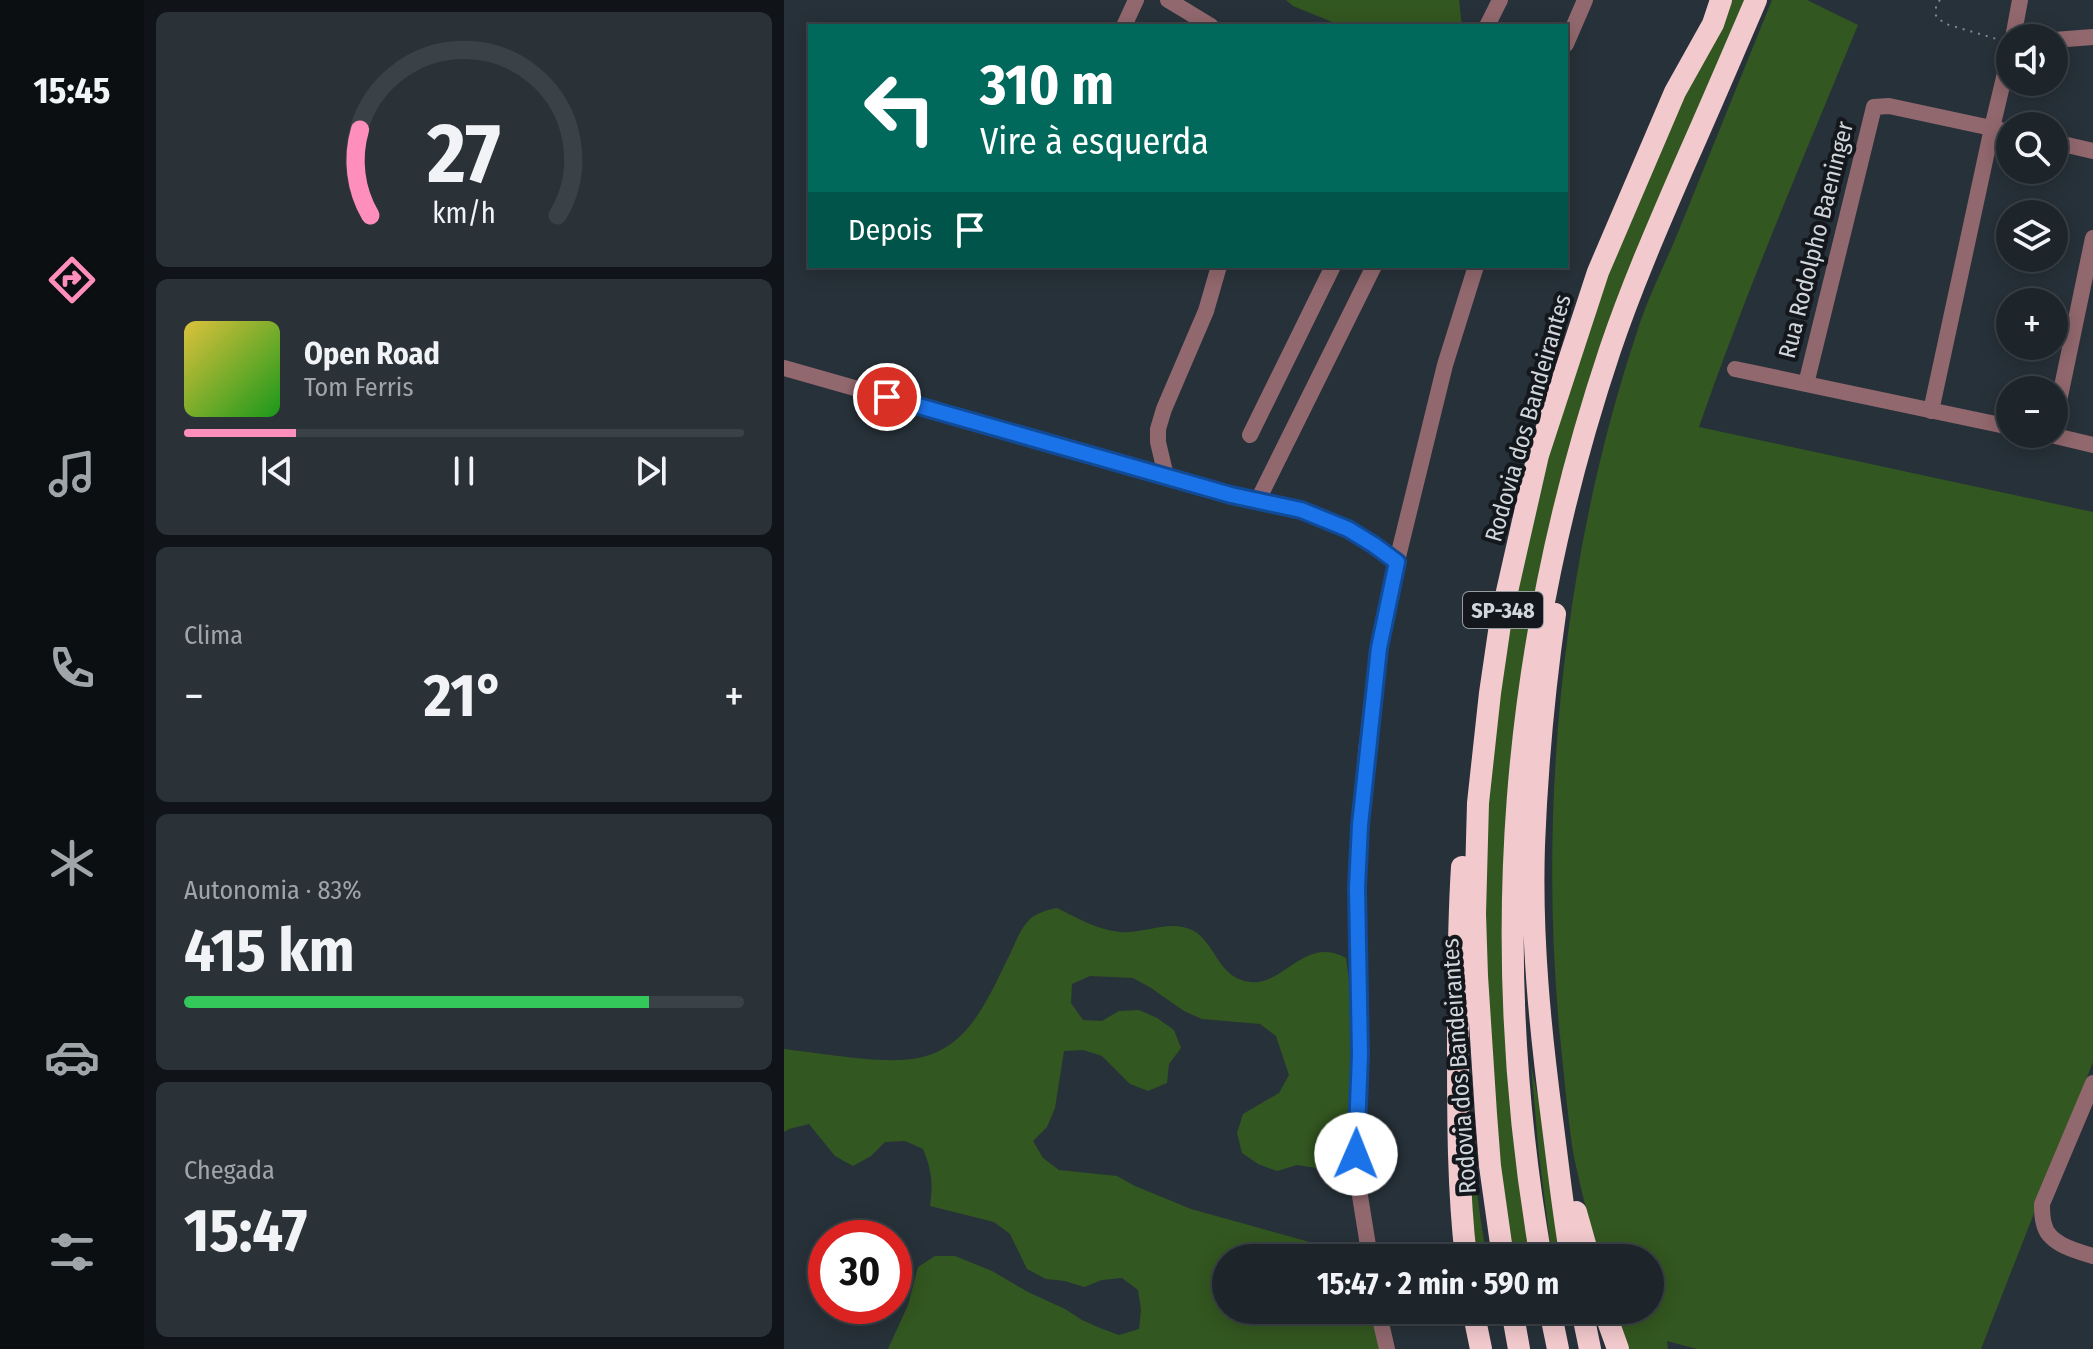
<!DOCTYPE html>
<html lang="pt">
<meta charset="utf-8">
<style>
:root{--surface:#1d252b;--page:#2a3137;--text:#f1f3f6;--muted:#a0a5a9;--line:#3b4247;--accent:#fe8ebc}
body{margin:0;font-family:"Fira Sans Condensed",sans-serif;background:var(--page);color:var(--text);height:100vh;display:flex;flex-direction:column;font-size:30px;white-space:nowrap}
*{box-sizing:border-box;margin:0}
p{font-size:26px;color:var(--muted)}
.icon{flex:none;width:44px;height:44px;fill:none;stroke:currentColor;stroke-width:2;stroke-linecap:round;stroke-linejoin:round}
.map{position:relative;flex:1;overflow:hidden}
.sheet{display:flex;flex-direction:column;gap:12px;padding:12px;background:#101418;width:640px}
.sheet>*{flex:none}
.guide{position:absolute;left:24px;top:24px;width:760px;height:244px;border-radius:0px;box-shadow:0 4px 20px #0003,0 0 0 2px var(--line);background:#00695c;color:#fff;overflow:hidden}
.tools{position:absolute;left:1212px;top:24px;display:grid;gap:16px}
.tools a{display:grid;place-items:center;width:72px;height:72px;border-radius:50%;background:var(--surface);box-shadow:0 4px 20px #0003,0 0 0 2px var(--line);font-size:40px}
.speed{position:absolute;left:24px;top:1220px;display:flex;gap:16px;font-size:40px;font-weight:700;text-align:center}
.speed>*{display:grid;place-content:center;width:104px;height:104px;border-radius:50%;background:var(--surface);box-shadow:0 4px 20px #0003,0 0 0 2px var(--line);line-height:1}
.speed .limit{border:12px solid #d22;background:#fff;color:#111}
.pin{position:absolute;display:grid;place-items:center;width:68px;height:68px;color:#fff;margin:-34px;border:4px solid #fff;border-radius:50%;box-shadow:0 2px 8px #0007}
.me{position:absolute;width:88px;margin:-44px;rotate:1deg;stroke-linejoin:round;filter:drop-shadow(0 0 6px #0008)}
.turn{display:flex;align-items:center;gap:28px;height:168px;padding:0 40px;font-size:36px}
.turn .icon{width:104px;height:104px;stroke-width:2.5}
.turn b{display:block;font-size:56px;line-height:68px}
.then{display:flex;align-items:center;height:76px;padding:0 40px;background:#0003;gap:16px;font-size:30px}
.big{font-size:60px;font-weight:700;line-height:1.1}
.sheet .tile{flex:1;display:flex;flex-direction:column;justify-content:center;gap:12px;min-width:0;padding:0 28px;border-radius:12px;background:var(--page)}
.sheet .dial{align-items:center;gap:0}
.dial svg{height:208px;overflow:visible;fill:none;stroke:var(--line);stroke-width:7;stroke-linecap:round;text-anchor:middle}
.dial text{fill:var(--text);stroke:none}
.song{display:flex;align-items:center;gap:24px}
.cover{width:96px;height:96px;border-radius:12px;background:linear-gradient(135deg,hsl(50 70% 55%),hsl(120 70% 35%))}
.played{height:8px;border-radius:4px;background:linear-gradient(90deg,var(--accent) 20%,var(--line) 20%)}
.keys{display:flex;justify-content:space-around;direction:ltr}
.heat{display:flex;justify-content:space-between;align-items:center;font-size:44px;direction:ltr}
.charge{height:12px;border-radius:6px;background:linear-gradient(90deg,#34c759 83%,var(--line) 0)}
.trip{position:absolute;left:428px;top:1244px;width:452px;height:80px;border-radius:40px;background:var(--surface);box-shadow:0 4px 20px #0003,0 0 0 2px var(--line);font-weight:700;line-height:80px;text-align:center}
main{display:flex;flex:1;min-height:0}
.tabs{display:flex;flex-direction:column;width:144px;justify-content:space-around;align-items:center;background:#0c0f11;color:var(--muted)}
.tabs .icon{width:56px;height:56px}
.tabs .on{color:var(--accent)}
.tabs b{font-size:36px;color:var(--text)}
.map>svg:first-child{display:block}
.green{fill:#335720}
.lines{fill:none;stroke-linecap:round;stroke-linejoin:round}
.path{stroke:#80888f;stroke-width:2;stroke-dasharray:2 6;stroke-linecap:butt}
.minor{stroke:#91686d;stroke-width:16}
.highway{stroke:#f2c9cd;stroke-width:22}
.route-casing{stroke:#114b97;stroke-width:20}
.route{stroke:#1a73e8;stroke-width:14}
.labels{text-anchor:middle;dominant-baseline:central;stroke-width:8;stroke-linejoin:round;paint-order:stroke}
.shield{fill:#14181c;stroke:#989da2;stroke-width:2}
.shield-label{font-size:22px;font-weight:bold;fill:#d0d6db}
.street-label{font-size:24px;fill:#d0d6db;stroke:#14181c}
</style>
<main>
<nav class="tabs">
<b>15:45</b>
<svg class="icon on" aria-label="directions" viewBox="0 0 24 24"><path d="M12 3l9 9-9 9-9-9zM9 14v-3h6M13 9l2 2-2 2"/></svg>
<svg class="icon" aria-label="music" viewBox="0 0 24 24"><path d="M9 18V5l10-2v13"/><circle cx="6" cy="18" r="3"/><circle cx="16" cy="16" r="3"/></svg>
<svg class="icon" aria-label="phone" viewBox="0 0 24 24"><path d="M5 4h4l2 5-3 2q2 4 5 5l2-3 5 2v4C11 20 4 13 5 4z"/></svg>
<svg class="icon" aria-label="climate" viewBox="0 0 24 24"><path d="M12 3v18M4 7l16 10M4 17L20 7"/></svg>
<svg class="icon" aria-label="car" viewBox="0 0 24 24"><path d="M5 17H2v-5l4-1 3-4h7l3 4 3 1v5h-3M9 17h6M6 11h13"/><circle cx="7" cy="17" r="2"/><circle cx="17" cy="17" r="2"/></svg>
<svg class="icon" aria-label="filters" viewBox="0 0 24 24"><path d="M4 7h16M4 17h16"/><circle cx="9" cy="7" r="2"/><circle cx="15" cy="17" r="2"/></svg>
</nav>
<section class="sheet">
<div class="tile dial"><svg viewBox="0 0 100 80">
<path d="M14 69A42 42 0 1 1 86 69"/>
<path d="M14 69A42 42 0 0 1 10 36" stroke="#fe8ebc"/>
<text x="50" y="56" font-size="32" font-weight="700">27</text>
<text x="50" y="72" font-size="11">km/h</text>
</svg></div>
<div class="tile">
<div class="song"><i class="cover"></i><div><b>Open Road</b><p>Tom Ferris</p></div></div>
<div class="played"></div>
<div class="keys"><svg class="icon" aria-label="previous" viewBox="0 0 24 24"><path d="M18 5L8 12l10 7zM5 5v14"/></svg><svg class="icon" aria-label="pause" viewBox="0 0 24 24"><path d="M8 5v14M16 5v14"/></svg><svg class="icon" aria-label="next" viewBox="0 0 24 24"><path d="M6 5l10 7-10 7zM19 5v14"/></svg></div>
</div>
<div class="tile"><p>Clima</p>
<div class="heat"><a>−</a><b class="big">21°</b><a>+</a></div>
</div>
<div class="tile"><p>Autonomia · 83%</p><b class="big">415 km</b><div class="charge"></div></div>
<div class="tile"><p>Chegada</p><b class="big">15:47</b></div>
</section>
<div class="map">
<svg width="1309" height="1349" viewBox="0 0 1309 1349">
<rect width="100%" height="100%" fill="#273139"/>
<path class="green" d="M502,0H675L678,26H558L509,6Z
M939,0H963L821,340L726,786L749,1258H725L716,1206L697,914L703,777L735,561L799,334Z
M988,0H1023L1074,25C1019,159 962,291 915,427L1309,512V1062L1197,1349H913L883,1341L884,1349H842L830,1310H866V1258H815C806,1224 797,1191 790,1157C784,1121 781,1083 777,1047C753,812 778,556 853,332C864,297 881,264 895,230C926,153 957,77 988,0Z
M273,908C291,917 314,930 336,932C359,934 386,919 408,930C432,942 433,978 466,982C500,986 521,935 562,958L574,1045L571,1174L513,1165L493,1171L474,1164L458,1153L453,1133L459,1114L495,1093L505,1075L492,1036L476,1024L418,1019L400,1011L367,988L349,978L306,976L288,984L287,1003L299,1020L318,1021L335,1011L355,1010L373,1018L390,1030L397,1048L385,1064L383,1083L364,1091L346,1084L318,1056L299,1050L280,1051L271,1108L263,1127L249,1141L259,1158L275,1170L333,1176L351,1186L407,1209L565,1253L571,1258H442V1310H591L602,1349H104L124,1305L134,1267L151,1256H171L208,1271L244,1292L281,1309L298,1320L316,1328L335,1335L355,1329L357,1310L354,1290L338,1278L318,1280L300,1287L281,1281L262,1279L243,1269L226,1234L210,1222L146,1206C149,1183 148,1171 139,1149L121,1141L101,1142L87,1156L69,1166L51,1156L25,1124L5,1129L0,1132V1049C38,1053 98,1065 134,1058C187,1048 205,995 227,952C232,941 237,928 245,920C252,913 263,910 273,908Z
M747,1066L760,1124L780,1258H768L755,1155Z
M683,1095H685C688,1150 693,1204 703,1258H693L687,1216Z"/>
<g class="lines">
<path class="path" d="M1156,0L1152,5V17L1162,24L1216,40"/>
<path class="minor" d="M384,0L427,26
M340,26L352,0
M703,26L716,0
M1229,38L1236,0
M1270,40L1309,37
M782,44L801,0
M1270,142L1309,151
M0,368L447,495C487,505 530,510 567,530C583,539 598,551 613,562
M951,369L1226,427
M1022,384L1090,107L1105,106L1226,132
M1147,411L1208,128L1226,52
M1270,425L1309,238
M1263,434L1309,445
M466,435L549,266
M382,476L374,442V429L380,409L422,311L435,266
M474,500L590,266
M1309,1083L1258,1204C1258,1211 1258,1218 1260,1224C1264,1244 1292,1251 1309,1256
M586,1258L572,1171L576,1055L573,888L576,825L582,752L595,648L609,577L661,365L692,266
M594,1310L603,1349"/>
<path class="highway" d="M771,614C760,691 753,768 750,845C747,937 756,1028 768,1119C774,1165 779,1212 787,1258
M678,867C674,928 674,989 674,1050C674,1120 674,1189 682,1258
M792,1212L805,1258
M719,1258L706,1166L702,1114L693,976L691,914L694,803L706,693L717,618L754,455L814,272L891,92L929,24L937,0
M757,1258C703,946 726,649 826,350C847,288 873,228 899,168C924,112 948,56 972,0
M689,1310L697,1349
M728,1310L735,1349
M766,1310L774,1349
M798,1310L806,1349
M820,1310L834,1349"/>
</g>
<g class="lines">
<defs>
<path id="route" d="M103,397L447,495L517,510L564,529L590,545L613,562L595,648L576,825L573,888L576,1055L572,1154"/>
</defs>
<use href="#route" class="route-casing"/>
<use href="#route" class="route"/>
</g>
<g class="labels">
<rect class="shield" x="679" y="592" width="80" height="36" rx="6"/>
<g class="shield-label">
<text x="719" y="610">SP-348</text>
</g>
<g class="street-label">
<text transform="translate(1032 240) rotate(-76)">Rua Rodolpho Baeninger</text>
<text transform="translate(744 418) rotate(-74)">Rodovia dos Bandeirantes</text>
<text transform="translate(675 1066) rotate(-94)">Rodovia dos Bandeirantes</text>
</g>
</g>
</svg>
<div class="tools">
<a><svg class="icon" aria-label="sound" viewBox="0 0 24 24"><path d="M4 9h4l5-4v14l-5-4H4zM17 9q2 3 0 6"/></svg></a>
<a><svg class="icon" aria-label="search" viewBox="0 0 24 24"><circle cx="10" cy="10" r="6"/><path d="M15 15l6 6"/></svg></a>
<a><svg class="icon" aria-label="layers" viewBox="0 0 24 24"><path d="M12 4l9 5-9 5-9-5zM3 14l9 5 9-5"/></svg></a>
<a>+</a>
<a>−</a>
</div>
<div class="speed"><div class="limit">30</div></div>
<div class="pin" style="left:103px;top:397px;background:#d93025"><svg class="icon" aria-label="arrive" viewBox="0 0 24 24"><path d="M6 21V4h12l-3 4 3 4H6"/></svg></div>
<svg class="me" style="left:572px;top:1154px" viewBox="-20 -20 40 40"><circle r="19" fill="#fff"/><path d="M0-13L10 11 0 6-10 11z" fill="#1a73e8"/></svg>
<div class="trip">15:47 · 2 min · 590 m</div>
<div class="guide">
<div class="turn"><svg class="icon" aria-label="left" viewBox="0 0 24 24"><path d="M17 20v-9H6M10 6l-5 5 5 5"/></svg><div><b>310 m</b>Vire à esquerda</div></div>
<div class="then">Depois<svg class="icon" aria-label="arrive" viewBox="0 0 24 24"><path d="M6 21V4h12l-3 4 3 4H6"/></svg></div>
</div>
</div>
</main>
